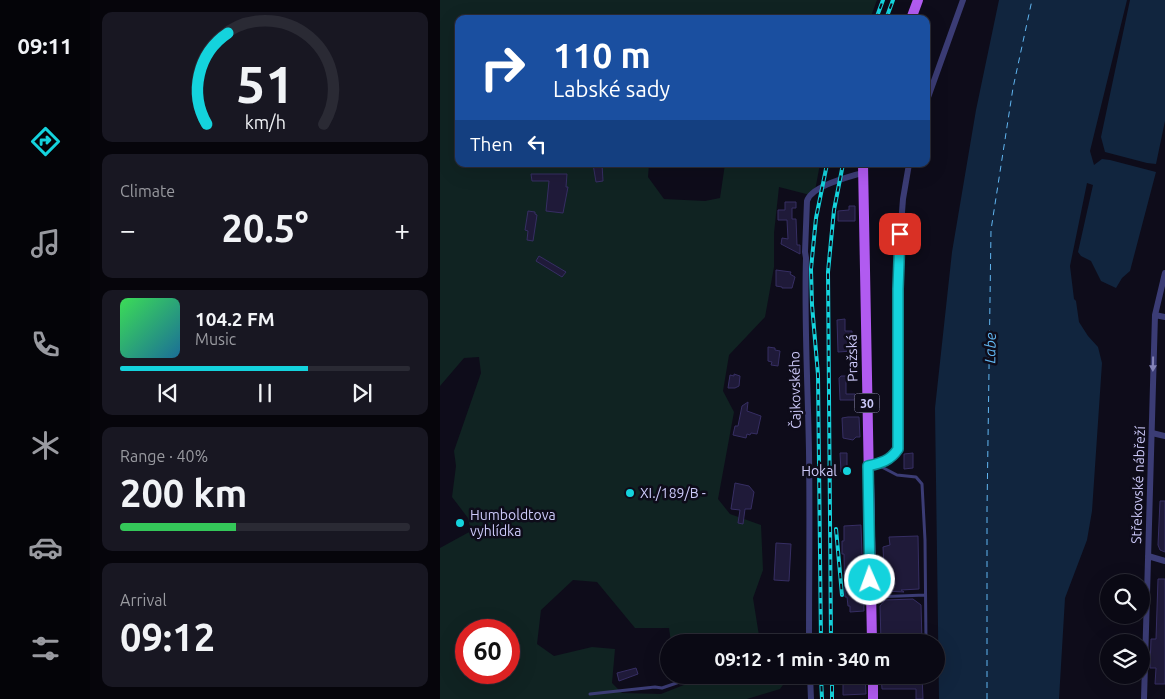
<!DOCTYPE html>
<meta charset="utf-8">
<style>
:root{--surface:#0a0914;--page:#181722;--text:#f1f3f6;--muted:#999aa0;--line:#2a2a34;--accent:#14d3dd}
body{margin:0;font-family:Ubuntu,sans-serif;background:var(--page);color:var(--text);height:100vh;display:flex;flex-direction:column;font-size:19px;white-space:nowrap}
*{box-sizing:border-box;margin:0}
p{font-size:16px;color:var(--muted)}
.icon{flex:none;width:28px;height:28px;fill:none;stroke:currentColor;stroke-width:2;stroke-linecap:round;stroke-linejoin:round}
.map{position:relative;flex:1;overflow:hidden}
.drawer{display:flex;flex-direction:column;gap:12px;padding:12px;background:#06050b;width:350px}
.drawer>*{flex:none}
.top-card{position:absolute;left:15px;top:15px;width:475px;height:152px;border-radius:10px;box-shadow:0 5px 20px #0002,0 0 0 1px var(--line);background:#1a4fa0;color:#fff;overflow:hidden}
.buttons{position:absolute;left:660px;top:574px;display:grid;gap:10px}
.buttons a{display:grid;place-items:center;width:50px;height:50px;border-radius:50%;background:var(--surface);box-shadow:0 5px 20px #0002,0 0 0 1px var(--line);font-size:25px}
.speed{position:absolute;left:15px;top:619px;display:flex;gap:10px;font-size:25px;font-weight:700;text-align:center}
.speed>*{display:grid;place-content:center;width:65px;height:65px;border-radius:50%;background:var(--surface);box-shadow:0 5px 20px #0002,0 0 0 1px var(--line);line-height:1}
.speed .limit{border:8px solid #d22;background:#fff;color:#111}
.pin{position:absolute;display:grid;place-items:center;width:42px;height:42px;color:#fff;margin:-21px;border-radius:10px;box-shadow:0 2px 8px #0006}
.me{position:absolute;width:55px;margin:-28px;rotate:358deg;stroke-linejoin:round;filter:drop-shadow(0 0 4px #0008)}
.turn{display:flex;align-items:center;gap:18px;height:105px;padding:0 15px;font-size:22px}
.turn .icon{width:65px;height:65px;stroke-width:2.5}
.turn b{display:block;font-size:35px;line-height:42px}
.then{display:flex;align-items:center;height:48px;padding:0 15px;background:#0003;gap:10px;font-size:19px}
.big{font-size:38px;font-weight:700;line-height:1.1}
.drawer .card{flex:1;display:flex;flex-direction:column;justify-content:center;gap:8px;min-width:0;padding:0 18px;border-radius:10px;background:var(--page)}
.drawer .dial{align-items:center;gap:0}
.dial svg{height:130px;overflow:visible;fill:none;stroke:var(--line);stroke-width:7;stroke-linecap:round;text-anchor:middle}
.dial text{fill:var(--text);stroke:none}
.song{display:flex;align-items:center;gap:15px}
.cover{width:60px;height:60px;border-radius:8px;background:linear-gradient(135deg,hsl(130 70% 55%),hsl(200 70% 35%))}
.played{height:5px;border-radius:2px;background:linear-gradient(90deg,var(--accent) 65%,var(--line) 65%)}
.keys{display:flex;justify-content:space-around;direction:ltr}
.heat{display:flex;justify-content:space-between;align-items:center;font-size:28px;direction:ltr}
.charge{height:8px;border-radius:4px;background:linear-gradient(90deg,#34c759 40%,var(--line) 0)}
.trip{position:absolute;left:220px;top:634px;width:285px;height:50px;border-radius:25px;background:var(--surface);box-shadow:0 5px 20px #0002,0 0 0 1px var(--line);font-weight:700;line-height:50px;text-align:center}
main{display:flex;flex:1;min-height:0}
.dock{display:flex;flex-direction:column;width:90px;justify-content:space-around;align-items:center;background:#040408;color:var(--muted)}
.dock .icon{width:35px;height:35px}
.dock .current{color:var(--accent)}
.dock b{font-size:22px;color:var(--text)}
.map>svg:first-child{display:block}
.green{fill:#102322;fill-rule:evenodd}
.water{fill:#11253e}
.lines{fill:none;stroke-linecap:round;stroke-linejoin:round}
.ferry{stroke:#61b6f1;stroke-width:1;stroke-dasharray:6 5;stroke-linecap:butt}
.building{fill:#1f1a39;stroke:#362e63}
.lane{stroke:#3b3c75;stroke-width:3}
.street{stroke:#3b3c75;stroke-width:6}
.primary{stroke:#b15bf0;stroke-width:10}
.rail-casing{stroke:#14d3dd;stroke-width:4}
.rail{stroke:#0e0c1a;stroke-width:2;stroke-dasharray:5.5;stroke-linecap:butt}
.oneway{fill:#8483b8}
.route-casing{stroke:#0d8990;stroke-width:12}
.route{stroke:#14d3dd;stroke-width:9}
.poi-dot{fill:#14d3dd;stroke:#0e0c1a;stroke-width:2}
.labels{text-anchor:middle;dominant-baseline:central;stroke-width:5;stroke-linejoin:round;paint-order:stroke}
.shield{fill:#0e0c1a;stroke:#9491b7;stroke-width:1}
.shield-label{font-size:12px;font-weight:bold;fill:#cdcafa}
.street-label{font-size:14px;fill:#cdcafa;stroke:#0e0c1a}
.poi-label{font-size:14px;fill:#cdcafa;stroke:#0e0c1a;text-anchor:start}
.water-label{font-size:15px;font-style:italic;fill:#61b6f1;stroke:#0e0c1a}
</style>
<main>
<nav class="dock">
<b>09:11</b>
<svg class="icon current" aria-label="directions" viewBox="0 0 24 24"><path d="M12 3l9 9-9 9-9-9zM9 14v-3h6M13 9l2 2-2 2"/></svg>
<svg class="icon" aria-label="music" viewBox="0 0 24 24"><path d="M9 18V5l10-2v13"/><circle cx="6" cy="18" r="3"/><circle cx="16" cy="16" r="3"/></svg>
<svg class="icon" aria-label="phone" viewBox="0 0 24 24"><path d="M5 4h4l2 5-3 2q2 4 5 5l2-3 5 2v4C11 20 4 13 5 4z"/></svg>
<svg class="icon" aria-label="climate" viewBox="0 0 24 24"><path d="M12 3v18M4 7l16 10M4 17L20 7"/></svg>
<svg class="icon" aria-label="car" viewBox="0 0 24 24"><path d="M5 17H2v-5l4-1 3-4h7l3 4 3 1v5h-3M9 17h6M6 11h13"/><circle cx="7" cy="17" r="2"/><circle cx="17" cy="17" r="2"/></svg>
<svg class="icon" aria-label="filters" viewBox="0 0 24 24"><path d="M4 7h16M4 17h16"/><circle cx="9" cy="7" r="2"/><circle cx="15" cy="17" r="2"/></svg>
</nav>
<section class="drawer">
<div class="card dial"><svg viewBox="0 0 100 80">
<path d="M14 69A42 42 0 1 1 86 69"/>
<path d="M14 69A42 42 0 0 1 27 13" stroke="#14d3dd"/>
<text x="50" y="56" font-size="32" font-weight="700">51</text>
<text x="50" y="72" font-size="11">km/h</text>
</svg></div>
<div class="card"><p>Climate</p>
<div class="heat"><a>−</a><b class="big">20.5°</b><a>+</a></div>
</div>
<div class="card">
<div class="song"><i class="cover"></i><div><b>104.2 FM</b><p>Music</p></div></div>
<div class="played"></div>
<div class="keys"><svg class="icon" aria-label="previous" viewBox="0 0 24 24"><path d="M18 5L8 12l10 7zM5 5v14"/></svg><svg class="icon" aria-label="pause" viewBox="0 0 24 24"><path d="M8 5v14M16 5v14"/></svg><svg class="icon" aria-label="next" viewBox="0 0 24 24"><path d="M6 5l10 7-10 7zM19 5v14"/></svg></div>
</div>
<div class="card"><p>Range · 40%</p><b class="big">200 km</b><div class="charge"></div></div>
<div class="card"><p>Arrival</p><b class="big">09:12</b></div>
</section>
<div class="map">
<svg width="725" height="699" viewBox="0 0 725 699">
<rect width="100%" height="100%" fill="#0e0c1a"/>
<path class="green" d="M0,0H437L430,19H19V164H209L208,177L224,199L265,201L280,198L285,164H380L374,196L339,187L334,233V267L325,317L289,355L283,391L294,412L278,499L290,514L321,525L323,570L313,598L320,642H231L229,628H195L157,582L133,580L101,610L97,644L114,656L152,647L175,649L172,683L182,693L221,694L269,675H350L340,689L307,699H0V548L31,531L28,518L12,497L16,466L14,451L41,373L39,357L24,358L0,386ZM26,630H69V672H26Z"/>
<path class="water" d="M559,0H687L650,151L654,165L662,159L670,160L716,172L690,271L682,278L676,288L661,281L651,261L641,256L638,252L653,185L647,183L630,266L634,299L636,301L639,322L648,336L658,347L662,363L652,511L647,540L625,598L619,699H499L495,408L512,252L536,110Z
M690,0H725V121L716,164L707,163L665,152L661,137Z"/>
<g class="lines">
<path class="ferry" d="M547,699V510L551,230L573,88L592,0"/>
</g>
<path class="building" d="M153,164H162L163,181L156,182Z
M91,174H127L126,187H128L123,213L106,211L109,181H92Z
M345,202H356V208H352V219H356L357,245H360V254L341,244L342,238L348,239L347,220H338V210H345Z
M409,206H415V221H398V211L409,210Z
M88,211L95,212V214L97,215L93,241L87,240L88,231L85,230Z
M99,256L126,272L122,277L96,261Z
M336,270L351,272L350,274L355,277L352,288H342V287L336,286Z
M405,319V331H412V351L398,352L397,320Z
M328,347L335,348V350L340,351L338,366L331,365L332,362L328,361Z
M294,374L300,376L299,386L295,388H288L290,375L294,376Z
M401,376H406V394H415V400H400L399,378Z
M308,402L307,411L321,416L317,434L311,433L310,435L307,434L306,438L293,435L295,426H298L302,406Z
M408,417H419L420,437H416L413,440L403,438L402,418Z
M400,453H407V472H401Z
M473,453V468L464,469V454Z
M295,483L309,486L314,492L311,509H305L303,524L298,523L300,510L291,509Z
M720,501H725V552L720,550L718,545Z
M421,525L424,611L410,612V606H408L407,597H405L404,554H402V541H404V526Z
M478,536L479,589L461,590L464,592L445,591L443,547L450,545L449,537Z
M336,543L351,544L349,581L334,580Z
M718,579H725V684H715L716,668H710L711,639H716Z
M473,599L481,605L482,642H441L440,606L445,600Z
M196,668L198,674L179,681L177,673Z
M403,675H425L426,694L403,695Z
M441,675H482L483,699H476V689H442Z"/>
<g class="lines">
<path class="lane" d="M436,464L457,475L476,477L482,484L485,540L486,642
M434,597L485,595
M486,675V680
M150,694L215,687L222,688L260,675"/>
<path class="street" d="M486,103L523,0
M715,315L725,317
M712,433L725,436
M428,466C441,463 450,461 458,449L459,252L463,199L469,164
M708,556L725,561
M369,642C369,579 370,515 369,452C368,387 364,322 366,258L365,252L367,201C371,186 409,177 422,173
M370,675L371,699
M704,699L715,315L725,273"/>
<path class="primary" d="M471,19L478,0
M423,164L432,642
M433,675V699"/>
<defs>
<path id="rail" d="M436,19L443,0
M446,19L453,0
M396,529L402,595
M381,642L378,375L372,305L371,269L376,218L387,164
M391,642L388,272L394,210L403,164
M381,675L382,699
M392,675V699"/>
</defs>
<use href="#rail" class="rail-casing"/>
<use href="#rail" class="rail"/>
</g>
<defs><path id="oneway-solid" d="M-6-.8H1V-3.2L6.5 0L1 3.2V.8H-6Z" transform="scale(1.25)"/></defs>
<use class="oneway" href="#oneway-solid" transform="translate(713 364) rotate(91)"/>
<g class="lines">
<defs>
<path id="route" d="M430,580L428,466C441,463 450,461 458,449V289L460,234"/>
</defs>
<use href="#route" class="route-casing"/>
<use href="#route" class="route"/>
</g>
<g class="poi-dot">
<circle cx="407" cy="471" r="5"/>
<circle cx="190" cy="493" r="5"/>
<circle cx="20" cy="523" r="5"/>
</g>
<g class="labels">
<rect class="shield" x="414.5" y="393.5" width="25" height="19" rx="4"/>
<g class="shield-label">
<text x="427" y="403">30</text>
</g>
<g class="street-label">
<text transform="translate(412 358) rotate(-91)">Pražská</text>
<text transform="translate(355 390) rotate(-91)">Čajkovského</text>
<text transform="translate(698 485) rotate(-88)">Střekovské nábřeží</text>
</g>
<g class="poi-label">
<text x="397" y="471" text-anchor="end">Hokal</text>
<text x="200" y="493">XI./189/B -</text>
<text x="30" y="515">Humboldtova<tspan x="30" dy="16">vyhlídka</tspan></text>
</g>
<g class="water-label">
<text transform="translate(550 348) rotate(-89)">Labe</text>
</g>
</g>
</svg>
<div class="buttons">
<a><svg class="icon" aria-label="search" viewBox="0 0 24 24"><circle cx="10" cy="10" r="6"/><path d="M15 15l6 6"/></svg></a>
<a><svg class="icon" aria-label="layers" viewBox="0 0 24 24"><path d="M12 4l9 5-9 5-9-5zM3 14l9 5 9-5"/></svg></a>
</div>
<div class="speed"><div class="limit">60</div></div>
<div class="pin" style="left:460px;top:234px;background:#d93025"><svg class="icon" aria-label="arrive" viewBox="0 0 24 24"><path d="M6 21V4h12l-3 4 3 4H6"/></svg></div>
<svg class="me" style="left:430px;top:580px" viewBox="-20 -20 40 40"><circle r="17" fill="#14d3dd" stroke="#fff" stroke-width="3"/><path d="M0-11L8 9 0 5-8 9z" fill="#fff"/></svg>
<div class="trip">09:12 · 1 min · 340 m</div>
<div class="top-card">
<div class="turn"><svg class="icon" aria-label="right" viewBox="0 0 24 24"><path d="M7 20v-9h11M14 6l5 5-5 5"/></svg><div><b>110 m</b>Labské sady</div></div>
<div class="then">Then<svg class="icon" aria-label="left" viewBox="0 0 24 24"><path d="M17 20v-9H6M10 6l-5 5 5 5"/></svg></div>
</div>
</div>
</main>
